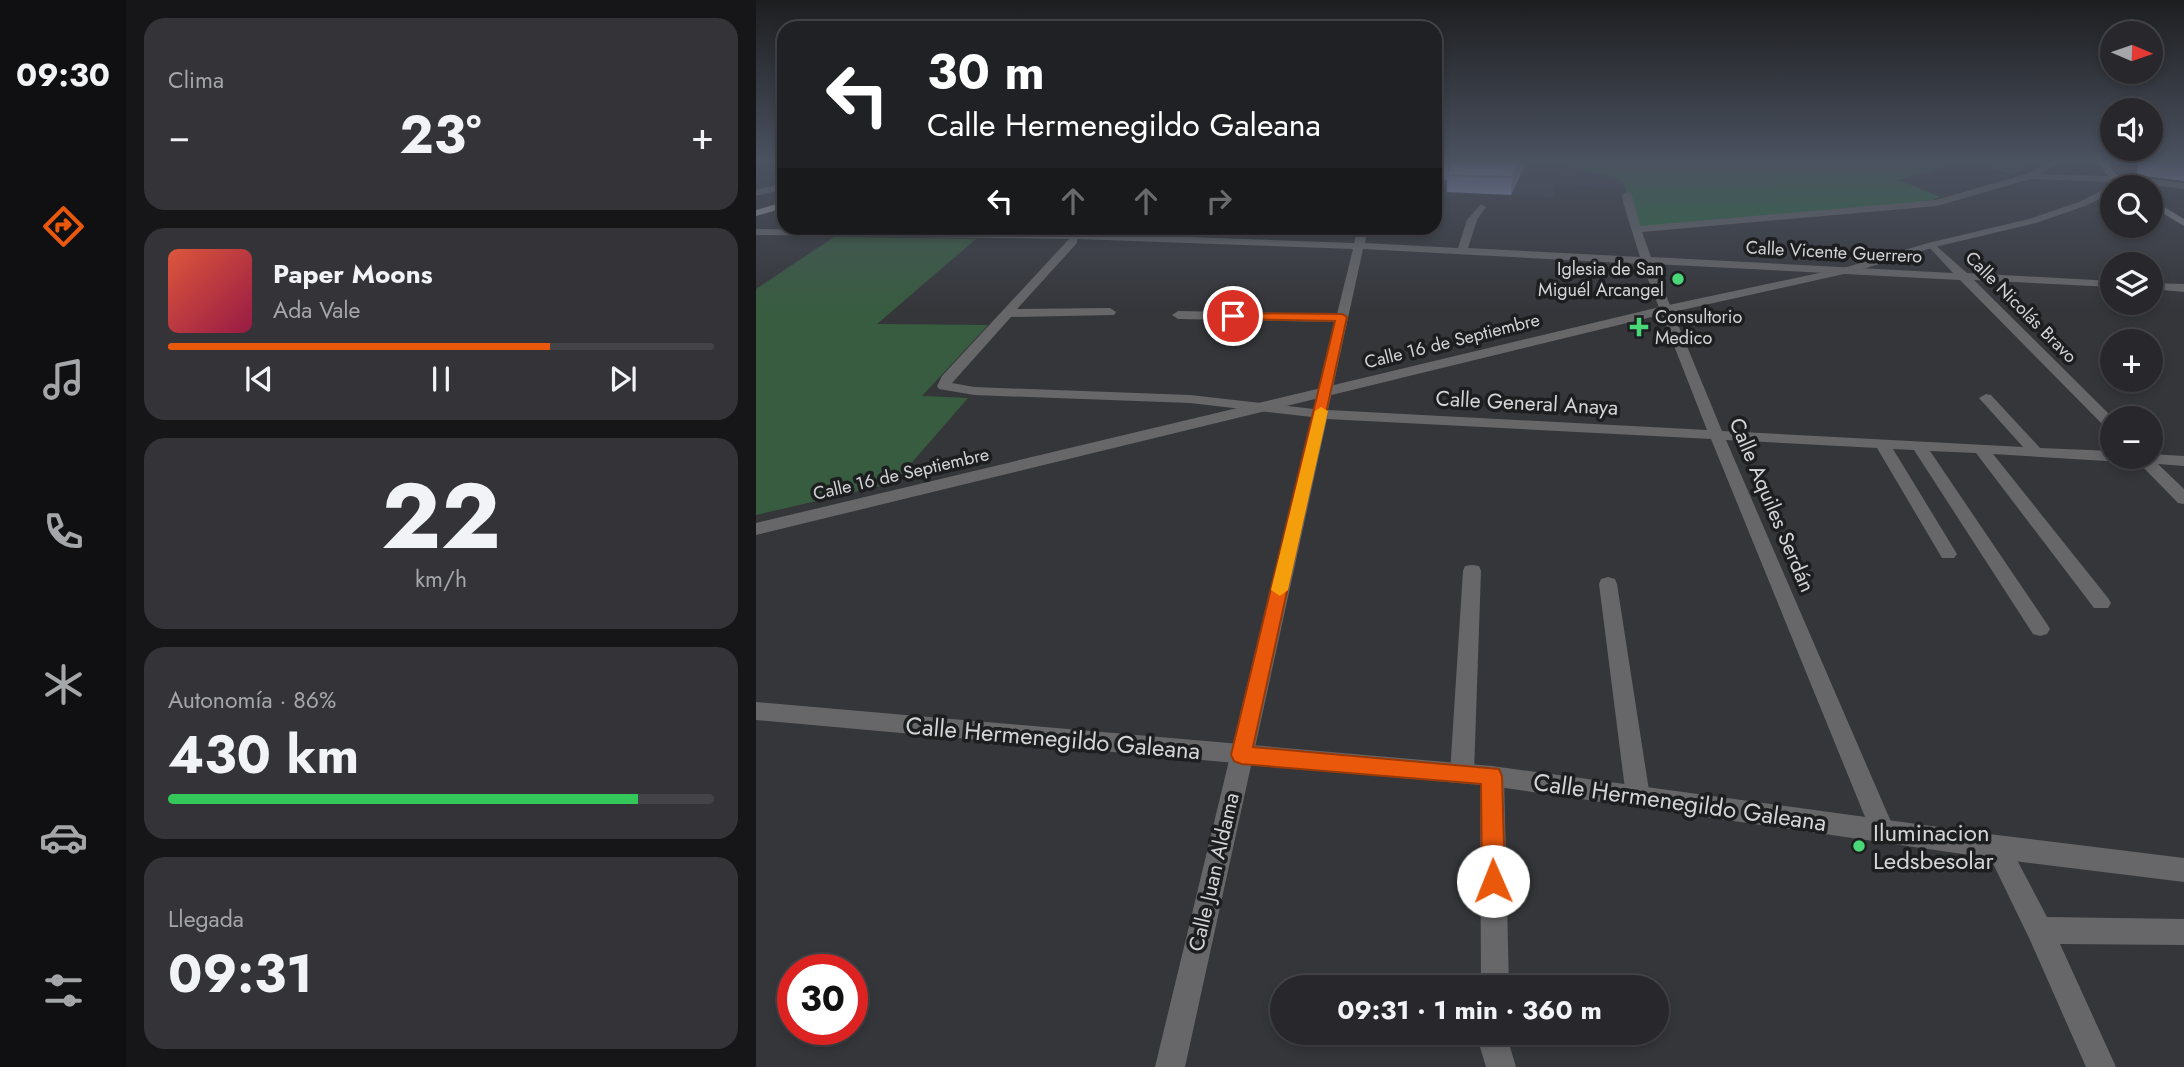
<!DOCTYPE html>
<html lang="es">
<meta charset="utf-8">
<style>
:root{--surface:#28282c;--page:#343438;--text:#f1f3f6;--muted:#a5a6a9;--line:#444448;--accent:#ea580c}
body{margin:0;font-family:Jost,sans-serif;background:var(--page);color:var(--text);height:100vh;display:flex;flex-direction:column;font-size:26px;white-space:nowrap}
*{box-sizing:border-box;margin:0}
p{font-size:23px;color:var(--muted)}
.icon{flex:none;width:38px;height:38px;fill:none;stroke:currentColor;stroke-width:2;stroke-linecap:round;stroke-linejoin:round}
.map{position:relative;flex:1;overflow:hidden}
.details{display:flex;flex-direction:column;gap:18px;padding:18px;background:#161618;width:630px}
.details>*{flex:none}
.guide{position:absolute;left:21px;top:21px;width:665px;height:214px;border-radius:21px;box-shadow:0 4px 10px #0003,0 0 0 2px var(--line);background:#202124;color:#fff;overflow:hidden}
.needle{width:46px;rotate:92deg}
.controls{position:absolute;left:1344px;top:21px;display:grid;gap:14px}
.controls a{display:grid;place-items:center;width:63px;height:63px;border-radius:50%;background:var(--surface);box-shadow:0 4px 10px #0003,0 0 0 2px var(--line);font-size:35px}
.speed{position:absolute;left:21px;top:954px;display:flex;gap:14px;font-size:35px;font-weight:700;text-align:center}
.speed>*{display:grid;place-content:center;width:91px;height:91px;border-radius:50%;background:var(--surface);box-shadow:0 4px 10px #0003,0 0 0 2px var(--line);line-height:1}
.speed .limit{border:10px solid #d22;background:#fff;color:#111}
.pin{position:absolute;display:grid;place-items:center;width:60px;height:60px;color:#fff;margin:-30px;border:4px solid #fff;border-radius:50%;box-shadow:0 2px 7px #0007}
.me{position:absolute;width:77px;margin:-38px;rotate:359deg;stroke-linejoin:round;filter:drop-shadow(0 0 5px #0008)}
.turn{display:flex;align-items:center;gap:24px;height:147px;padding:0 35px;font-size:32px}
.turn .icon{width:91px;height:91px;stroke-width:2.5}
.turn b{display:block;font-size:49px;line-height:60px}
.lanes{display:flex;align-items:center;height:66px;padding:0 35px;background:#0003;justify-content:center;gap:35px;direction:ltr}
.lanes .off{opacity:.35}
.big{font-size:52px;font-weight:700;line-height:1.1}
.details .widget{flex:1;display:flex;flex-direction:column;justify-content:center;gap:10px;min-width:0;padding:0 24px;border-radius:21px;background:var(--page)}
.details .dial{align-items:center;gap:0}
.dial b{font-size:91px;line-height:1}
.song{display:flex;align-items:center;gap:21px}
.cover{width:84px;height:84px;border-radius:10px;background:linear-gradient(135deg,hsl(10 70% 55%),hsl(340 70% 35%))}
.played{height:7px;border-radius:4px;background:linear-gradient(90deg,var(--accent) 70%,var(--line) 70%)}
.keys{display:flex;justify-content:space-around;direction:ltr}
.heat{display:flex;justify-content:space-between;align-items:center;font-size:38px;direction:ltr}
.charge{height:10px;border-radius:5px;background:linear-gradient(90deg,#34c759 86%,var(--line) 0)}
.trip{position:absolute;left:514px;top:975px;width:399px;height:70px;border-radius:35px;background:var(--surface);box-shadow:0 4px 10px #0003,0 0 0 2px var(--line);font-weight:700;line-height:70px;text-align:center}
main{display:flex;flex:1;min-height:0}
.dock{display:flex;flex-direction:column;width:126px;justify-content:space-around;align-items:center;background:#101012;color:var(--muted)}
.dock .icon{width:49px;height:49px}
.dock .active{color:var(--accent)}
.dock b{font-size:32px;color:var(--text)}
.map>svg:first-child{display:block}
.built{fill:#3e3f49}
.green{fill:#385c40}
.forest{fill:#2a6d3e}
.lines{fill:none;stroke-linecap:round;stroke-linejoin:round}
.minor{fill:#676769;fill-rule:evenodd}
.tertiary{fill:#676769;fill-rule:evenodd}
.secondary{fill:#818285;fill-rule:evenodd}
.trunk{fill:#9fa0a4;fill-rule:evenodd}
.wall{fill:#9c9fd1}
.shaded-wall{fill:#7f82aa}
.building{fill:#b5b9f3;stroke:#7f82aa;stroke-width:2}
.route{fill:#ea580c;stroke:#983908;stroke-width:2}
.slow{fill:#f59e0b}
.poi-dot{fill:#4ad778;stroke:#1d1e20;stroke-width:2.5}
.labels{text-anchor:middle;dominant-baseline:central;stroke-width:7;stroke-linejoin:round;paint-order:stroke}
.far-street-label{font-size:18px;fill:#d3d4d7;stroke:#1d1e20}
.far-poi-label{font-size:18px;fill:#d3d4d7;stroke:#1d1e20;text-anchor:end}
.street-label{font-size:21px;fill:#d3d4d7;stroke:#1d1e20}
.near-street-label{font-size:24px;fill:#d3d4d7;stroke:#1d1e20}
.near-poi-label{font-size:24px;fill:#d3d4d7;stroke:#1d1e20;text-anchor:start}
</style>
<main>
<nav class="dock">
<b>09:30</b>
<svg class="icon active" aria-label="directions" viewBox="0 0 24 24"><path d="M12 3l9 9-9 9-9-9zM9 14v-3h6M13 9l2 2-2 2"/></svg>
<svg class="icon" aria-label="music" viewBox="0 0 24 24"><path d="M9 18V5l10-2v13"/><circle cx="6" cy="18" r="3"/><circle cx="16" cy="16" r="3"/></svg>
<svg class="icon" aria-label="phone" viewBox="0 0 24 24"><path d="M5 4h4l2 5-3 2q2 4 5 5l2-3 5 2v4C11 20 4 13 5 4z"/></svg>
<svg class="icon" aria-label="climate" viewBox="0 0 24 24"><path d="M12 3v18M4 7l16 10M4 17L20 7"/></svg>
<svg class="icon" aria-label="car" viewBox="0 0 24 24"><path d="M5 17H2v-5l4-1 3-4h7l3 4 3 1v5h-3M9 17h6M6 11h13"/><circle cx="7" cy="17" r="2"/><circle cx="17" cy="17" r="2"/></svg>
<svg class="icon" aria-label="filters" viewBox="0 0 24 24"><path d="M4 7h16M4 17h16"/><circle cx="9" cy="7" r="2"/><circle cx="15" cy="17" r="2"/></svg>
</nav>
<section class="details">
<div class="widget"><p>Clima</p>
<div class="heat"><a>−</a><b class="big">23°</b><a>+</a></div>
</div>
<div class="widget">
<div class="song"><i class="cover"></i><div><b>Paper Moons</b><p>Ada Vale</p></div></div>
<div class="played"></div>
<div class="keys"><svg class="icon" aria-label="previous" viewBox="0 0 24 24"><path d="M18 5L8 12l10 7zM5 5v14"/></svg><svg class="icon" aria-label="pause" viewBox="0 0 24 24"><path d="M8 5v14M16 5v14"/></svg><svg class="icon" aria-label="next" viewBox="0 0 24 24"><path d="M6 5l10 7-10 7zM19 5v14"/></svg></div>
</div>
<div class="widget dial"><b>22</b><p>km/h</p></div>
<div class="widget"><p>Autonomía · 86%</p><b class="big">430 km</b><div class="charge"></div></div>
<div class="widget"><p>Llegada</p><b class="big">09:31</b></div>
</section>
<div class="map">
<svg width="1428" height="1067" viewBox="0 0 1428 1067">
<rect width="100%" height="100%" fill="#35363a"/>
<path class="built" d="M679,161H717L843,172L862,177L869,188L800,185L797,197L689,193L692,185L679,183Z"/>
<path class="green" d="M1214,161H1288L1255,174Z
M78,237L220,239L121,324L232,325L166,396L212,398L138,483L0,515V289Z"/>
<path class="forest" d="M735,161H1200L1174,172L1143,180L1185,197L1169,202L883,227L867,182L861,178L788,162Z"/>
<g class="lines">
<path class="minor" d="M1295,161H1306L1284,174L1378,177L1428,183V189L1378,183L1274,179L1181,206L886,232L895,257L1197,273L1171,245L1176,242L1211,273L1356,281V287L1218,280L1357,418L1356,430L1351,429L1204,280L897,264L966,431L1267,447L1223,398L1230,394L1235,395L1284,448L1356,451V457H1395V454L1428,456V466L1402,464L1428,489V504L1422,503L1383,463L1237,454L1352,598L1355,603L1352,608H1338L1220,453L1174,451L1291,624L1294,629L1291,634L1284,636L1277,634L1158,450L1137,449L1201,554L1198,558H1186L1121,448L970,440L1139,831L1136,839L1127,843L1118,839L955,439L571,419L429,1067H399L556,417L434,403L218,395L183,389L181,386L186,376L313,239L0,235V229L322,233L598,243L602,228H612L609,243L702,248L711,220L725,204L730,207L721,220L712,248L884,257L867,202L866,195L871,192L876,195L884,226L1180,200L1270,174ZM321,239L597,249L581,314L422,311L416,315L422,319L579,322L558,409L434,395L218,387L196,383L255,317L358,315L360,312L354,308L261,309L321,243ZM607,249L886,264L951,430L572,410Z
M28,183V189L0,196V190Z
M1395,283L1428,284V292L1395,289Z
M716,565L723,566L725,571L718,773L714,780L706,783L698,780L694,773L707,571L709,566Z
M852,577L859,579L861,584L894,797L890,805L882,808L874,805L870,797L843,584L845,579Z
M736,766L744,769L748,776L753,987H725L724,776L728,769Z
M1241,835L1250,839L1291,917L1428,919V945L1304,944L1360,1067H1330L1274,940L1229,847L1232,839Z
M724,1032H754V1047L760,1067H730L724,1047Z"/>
<path class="tertiary" d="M1353,187H1359H1356V193L1329,206L1280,223L1179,247L1097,272L908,314L0,535V523L908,306L1091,267L1172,243L1273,219L1323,202Z
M0,702L736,766L1241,835L1428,858V882L1241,859L736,786L0,720Z"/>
<path class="secondary" d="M1343,161H1351L1356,170L1374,187H1365L1349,173Z
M1395,199L1428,219V226L1395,206Z"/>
<path class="trunk" d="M28,202V208L0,216V210Z"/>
</g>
<path class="wall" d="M679,161H768V167L755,195L691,192V180L679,179Z
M1381,161H1428V181L1381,175Z"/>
<path class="shaded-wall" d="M763,161H768V167L755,195L756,177Z"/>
<path class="building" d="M679,161H763L756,177L691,175L696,163L679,162Z"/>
<linearGradient id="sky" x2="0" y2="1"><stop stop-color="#1d1e20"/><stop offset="0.52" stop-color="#4b5260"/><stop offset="1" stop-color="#4b5260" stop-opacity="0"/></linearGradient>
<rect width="1428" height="310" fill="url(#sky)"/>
<path class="route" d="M473,313L586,314L591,317L497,747L743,769L746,776L749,881L746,890L737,893L729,890L726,881L725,784L485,764L478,761L475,755L579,321L477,319L471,316Z"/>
<path class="slow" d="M565,407L572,411L532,590L524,596L515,590L559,411Z"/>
<g class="poi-dot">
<circle cx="922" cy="279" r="7"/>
<path d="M879.5 316.5h7v7h7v7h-7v7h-7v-7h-7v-7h7z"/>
<circle cx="1103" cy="846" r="7"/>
</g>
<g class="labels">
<g class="far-street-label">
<text transform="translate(1078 252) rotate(3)">Calle Vicente Guerrero</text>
<text transform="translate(1265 307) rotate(45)">Calle Nicolás Bravo</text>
<text transform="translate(696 341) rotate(-14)">Calle 16 de Septiembre</text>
<text transform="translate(145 474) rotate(-13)">Calle 16 de Septiembre</text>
</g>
<g class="far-poi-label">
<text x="908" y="269">Iglesia de San<tspan x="908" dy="21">Miguél Arcangel</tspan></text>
<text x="899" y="317" text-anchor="start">Consultorio<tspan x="899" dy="21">Medico</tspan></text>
</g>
<g class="street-label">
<text transform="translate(771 403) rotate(3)">Calle General Anaya</text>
<text transform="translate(1016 505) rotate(67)">Calle Aquiles Serdán</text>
<text transform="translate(458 872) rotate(-77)">Calle Juan Aldama</text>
</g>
<g class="near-street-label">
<text transform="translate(297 738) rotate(5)">Calle Hermenegildo Galeana</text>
<text transform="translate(924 802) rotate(8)">Calle Hermenegildo Galeana</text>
</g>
<g class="near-poi-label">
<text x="1117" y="832">Iluminacion<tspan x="1117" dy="28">Ledsbesolar</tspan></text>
</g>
</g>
</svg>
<div class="controls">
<a><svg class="needle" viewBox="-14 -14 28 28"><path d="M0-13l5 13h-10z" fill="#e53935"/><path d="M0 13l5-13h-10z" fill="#a5a6a9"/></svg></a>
<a><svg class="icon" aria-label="sound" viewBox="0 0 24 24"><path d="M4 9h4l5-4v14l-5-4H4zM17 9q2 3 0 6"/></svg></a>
<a><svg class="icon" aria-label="search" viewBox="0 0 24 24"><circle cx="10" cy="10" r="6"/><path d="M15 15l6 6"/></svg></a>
<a><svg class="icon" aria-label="layers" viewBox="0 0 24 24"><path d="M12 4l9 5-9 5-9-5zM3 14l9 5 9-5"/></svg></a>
<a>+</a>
<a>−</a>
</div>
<div class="speed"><div class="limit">30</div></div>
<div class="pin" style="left:477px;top:316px;background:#d93025"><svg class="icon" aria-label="arrive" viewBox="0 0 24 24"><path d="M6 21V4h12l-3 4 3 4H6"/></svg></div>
<svg class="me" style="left:737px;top:881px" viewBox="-20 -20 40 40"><circle r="19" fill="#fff"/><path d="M0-13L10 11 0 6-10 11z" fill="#ea580c"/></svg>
<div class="trip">09:31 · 1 min · 360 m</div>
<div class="guide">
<div class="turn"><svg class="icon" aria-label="left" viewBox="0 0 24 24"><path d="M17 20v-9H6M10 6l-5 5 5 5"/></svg><div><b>30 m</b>Calle Hermenegildo Galeana</div></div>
<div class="lanes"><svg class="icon" aria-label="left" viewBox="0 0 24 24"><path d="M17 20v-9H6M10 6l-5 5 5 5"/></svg><svg class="icon off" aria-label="ahead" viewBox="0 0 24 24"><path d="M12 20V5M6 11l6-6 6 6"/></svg><svg class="icon off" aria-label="ahead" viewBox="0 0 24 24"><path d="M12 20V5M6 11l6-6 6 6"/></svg><svg class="icon off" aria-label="right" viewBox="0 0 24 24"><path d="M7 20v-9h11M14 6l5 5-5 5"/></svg></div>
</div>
</div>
</main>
